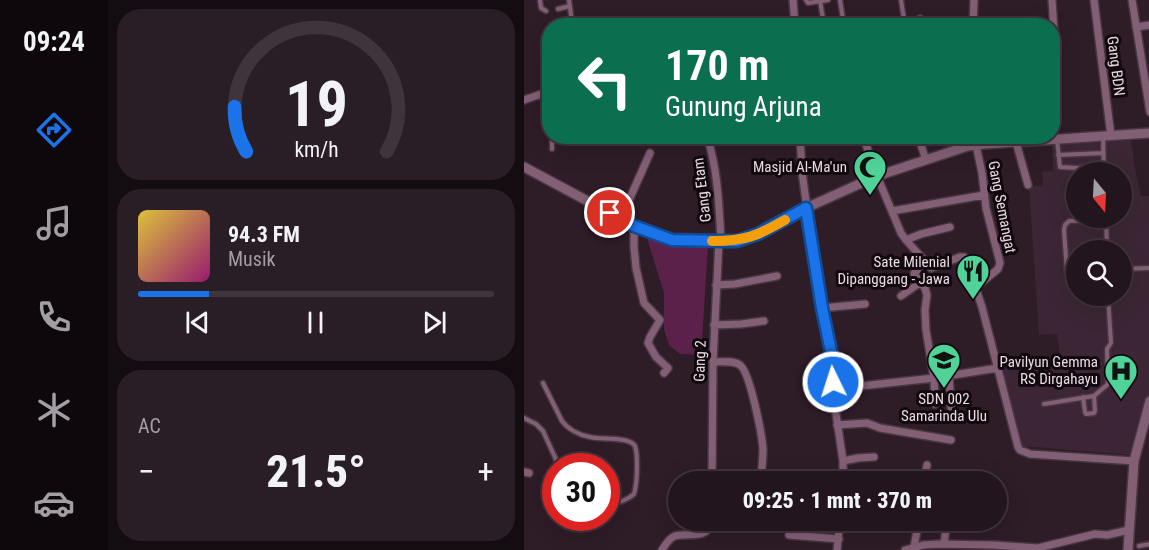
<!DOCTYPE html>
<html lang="id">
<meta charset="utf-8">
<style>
:root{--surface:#22151d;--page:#2a1e26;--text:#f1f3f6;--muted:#a29fa4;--line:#3f343b;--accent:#1a73e8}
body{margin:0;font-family:"Roboto Condensed",sans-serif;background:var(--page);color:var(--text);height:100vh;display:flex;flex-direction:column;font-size:22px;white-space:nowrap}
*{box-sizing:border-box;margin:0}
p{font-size:20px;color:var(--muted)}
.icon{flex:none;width:33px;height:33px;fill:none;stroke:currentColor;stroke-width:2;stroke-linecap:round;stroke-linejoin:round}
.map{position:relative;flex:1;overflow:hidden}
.panel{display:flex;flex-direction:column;gap:9px;padding:9px;background:#130c10;width:416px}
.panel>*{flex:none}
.banner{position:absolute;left:18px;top:18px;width:518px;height:126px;border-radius:24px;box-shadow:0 6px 24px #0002,0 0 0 2px var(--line);background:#0b6e4f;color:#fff;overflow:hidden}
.needle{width:39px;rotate:162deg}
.fabs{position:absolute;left:542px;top:162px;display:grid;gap:12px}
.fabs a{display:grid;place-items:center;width:66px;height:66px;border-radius:50%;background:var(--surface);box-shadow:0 6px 24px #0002,0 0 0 2px var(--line);font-size:30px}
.speed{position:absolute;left:18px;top:453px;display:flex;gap:12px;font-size:30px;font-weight:700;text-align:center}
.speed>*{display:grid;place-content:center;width:78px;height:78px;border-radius:50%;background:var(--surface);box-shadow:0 6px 24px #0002,0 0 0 2px var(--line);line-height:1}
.speed .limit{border:9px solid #d22;background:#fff;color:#111}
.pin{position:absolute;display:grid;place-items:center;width:51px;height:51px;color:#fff;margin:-26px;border:3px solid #fff;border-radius:50%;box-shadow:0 2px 6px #0007}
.me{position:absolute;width:66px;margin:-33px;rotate:356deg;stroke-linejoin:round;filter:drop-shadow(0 0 4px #0008)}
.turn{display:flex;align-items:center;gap:21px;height:126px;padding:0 24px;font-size:27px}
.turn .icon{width:78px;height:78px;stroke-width:2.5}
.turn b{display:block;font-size:42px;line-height:51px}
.big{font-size:45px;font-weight:800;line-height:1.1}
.panel .tile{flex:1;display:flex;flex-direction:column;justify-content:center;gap:9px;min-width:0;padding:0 21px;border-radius:24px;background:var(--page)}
.panel .dial{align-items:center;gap:0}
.dial svg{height:156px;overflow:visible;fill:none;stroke:var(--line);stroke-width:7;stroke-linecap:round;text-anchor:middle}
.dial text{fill:var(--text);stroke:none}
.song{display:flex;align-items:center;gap:18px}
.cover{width:72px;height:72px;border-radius:9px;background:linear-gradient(135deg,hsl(50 70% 55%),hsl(320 70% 35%))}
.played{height:6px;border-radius:3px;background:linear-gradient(90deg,var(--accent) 20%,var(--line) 20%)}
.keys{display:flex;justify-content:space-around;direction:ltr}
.heat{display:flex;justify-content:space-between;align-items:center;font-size:33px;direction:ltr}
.trip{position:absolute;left:144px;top:471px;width:339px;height:60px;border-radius:30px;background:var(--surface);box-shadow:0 6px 24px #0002,0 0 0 2px var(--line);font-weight:800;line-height:60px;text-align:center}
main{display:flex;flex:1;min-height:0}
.tabs{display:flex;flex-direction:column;width:108px;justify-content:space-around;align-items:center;background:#0e080c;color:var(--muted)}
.tabs .icon{width:42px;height:42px}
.tabs .current{color:var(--accent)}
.tabs b{font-size:27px;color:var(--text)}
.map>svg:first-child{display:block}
.built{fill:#3c2635;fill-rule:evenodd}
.green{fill:#5b214a}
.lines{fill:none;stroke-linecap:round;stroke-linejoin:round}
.service-casing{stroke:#483741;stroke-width:7}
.minor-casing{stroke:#483741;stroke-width:10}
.tertiary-casing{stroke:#483741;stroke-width:12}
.service{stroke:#835f76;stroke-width:4}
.minor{stroke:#835f76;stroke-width:7}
.tertiary{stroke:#835f76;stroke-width:9}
.route-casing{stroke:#114b97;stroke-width:15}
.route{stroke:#1a73e8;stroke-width:10}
.slow{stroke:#f59e0b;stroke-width:10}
.labels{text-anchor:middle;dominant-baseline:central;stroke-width:6;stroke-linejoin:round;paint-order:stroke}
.street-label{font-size:15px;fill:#e8dbe2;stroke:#11090e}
.poi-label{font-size:15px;fill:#e8dbe2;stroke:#11090e;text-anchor:end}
</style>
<main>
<nav class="tabs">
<b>09:24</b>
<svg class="icon current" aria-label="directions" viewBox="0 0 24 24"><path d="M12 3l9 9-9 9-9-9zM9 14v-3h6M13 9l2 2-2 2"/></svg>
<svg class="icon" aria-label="music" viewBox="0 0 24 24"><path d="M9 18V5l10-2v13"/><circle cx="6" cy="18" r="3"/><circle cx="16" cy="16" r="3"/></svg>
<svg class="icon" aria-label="phone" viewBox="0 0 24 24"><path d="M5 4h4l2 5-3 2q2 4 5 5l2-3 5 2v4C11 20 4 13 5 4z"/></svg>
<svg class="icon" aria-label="climate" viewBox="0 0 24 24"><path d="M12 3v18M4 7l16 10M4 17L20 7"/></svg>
<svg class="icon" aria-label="car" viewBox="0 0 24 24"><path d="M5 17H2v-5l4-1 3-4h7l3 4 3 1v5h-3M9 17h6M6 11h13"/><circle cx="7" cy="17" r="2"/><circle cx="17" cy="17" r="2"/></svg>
</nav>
<section class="panel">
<div class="tile dial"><svg viewBox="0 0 100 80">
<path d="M14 69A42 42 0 1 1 86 69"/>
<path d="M14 69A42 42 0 0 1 8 46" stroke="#1a73e8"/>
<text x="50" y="56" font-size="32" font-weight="700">19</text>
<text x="50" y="72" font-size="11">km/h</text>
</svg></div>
<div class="tile">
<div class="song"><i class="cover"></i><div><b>94.3 FM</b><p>Musik</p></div></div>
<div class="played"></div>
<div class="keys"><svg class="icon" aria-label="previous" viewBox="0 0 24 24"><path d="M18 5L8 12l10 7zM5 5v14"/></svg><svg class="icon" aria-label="pause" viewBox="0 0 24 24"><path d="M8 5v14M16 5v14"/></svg><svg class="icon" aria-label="next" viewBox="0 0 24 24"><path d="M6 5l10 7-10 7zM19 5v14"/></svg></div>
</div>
<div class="tile"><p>AC</p>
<div class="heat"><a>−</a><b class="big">21.5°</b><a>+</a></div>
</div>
</section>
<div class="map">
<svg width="626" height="550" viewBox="0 0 626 550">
<rect width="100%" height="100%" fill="#2e1c27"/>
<path class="built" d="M607,140L612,175L617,196H625L626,390L607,455L499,446L495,443L493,437L477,364L536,356L533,334L515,335L505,186H519L518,172L529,171L528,145ZM552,172H597V218H552ZM552,250H597V296H552Z"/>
<path class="green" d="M123,238L184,247L177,355L156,354L145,345L140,329V293Z"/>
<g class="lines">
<defs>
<path id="service" d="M16,0L17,8L22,11
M45,0L47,15
M282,0L284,3L304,0
M296,0L300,26
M316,0L320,26
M377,0L380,19
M34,9L46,6
M579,137L580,172
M533,140L536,167L553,168L580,166
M28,149V136
M534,155L579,153
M597,213L600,210V197
M582,218L583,250
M597,269L626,268
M543,272L540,230L541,225L545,221L582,220
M19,383L38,421C44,429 55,435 66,437C76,440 106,436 111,446C113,452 113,460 113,465C113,475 113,484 110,494C102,501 94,504 82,502
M559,397L561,412L562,414L570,413L571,411L570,396
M520,404L570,396L584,384L583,349L587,343L584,296
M0,418L12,424L19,431L35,466
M615,546L626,544"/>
<path id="minor" d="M269,0L271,26
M570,0L587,136
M608,0L626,112
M396,19L398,26
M449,26L450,0
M612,27L626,25
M528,64L531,63L532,60L528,0
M0,100L26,91
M183,136C194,171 195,205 197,241
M276,136L278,172L291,267L304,343L309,361L311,407L319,461V482
M339,136L353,176L377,233L382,240L407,268L436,257H440L442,260L458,307L494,447L496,450L506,454L610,461
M394,136L402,160
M492,142L504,185
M368,211L460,195
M97,218L126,153
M110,226V247L112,268L120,303L136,320L126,337L124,343L132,357L144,368L140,373
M382,240L397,234L426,227
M402,263L391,272L390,274L401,288L403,295L401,310L402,330L410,378L411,404
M192,285L211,284L253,276
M451,288L474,269L476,263L462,208L458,173L452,145
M377,296L397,282
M298,308L341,304
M190,325L217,324L240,321
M189,362C197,362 209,360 216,365C226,372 238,435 239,449C239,458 238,468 237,477L238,482
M425,376L427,407
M309,389L410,378L474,368
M313,425L343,423L356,428L427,440
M319,461L334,458L350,457
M0,472L5,473
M188,482L189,362L195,241
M400,482L403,465
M265,535L315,539
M420,544L423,520
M390,547L395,520
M138,550C141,545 145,538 151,536C164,532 186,541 186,520
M313,550L316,520
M381,550L399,545L415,544L470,545L514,548L571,534L583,535L605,530"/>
<path id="tertiary" d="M0,167L110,226L149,239L173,242L212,241L223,239L242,231L282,208L353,176L444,146L461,144L626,133
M604,550L610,461L626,401"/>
</defs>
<use href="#service" class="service-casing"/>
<use href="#minor" class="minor-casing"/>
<use href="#tertiary" class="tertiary-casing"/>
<use href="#service" class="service"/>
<use href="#minor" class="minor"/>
<use href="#tertiary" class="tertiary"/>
</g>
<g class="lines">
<defs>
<path id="route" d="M86,213L110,226L148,240L197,241H213L234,234L282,208L298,308L309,361V382"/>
</defs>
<use href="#route" class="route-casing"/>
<use href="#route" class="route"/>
<path class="slow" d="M188,241C222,241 233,236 261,220"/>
</g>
<defs>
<symbol id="mosque-pin" viewBox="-11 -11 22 30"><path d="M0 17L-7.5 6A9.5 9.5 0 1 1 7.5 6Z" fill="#4fd398" stroke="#11090e"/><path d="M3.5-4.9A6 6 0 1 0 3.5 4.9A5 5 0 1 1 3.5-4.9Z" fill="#111"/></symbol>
<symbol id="restaurant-pin" viewBox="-11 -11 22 30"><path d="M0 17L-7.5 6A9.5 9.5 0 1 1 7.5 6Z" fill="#4fd398" stroke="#11090e"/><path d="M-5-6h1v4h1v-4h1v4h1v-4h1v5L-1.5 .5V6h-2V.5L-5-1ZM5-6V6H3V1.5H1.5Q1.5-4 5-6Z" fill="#111"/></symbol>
<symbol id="school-pin" viewBox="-11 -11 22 30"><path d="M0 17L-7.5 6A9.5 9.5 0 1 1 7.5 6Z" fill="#4fd398" stroke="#11090e"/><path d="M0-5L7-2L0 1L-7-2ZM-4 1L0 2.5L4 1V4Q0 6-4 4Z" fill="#111"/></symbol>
<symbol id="hospital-pin" viewBox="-11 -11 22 30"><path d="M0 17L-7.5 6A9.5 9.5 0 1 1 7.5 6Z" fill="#4fd398" stroke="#11090e"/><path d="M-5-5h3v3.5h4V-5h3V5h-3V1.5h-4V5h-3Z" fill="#111"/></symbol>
</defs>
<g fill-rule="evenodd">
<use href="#mosque-pin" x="327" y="148" width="38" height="52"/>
<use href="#restaurant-pin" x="430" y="252" width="38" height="52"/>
<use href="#school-pin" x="401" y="341" width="38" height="52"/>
<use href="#hospital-pin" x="578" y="352" width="38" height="52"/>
</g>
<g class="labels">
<g class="street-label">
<text transform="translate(592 66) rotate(83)">Gang BDN</text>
<text transform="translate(178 190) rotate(-97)">Gang Etam</text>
<text transform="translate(478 207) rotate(79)">Gang Semangat</text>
<text transform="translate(176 361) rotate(-88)">Gang 2</text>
</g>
<g class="poi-label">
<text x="323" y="167">Masjid Al-Ma'un</text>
<text x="426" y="262">Sate Milenial<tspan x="426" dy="17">Dipanggang - Jawa</tspan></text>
<text x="574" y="362">Pavilyun Gemma<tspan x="574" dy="17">RS Dirgahayu</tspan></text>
<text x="420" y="399" text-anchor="middle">SDN 002<tspan x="420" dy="17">Samarinda Ulu</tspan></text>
</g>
</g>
</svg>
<div class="fabs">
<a><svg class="needle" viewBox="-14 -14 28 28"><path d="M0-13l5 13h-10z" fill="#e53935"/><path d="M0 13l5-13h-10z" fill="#a29fa4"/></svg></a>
<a><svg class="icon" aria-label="search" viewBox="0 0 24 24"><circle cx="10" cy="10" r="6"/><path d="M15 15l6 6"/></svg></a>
</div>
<div class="speed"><div class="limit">30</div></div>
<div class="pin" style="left:86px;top:213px;background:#d93025"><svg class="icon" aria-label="arrive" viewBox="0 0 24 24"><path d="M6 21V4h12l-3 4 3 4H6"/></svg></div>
<svg class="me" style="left:309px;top:382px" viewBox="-20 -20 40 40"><circle r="17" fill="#1a73e8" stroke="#fff" stroke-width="3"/><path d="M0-11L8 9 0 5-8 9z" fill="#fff"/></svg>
<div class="trip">09:25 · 1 mnt · 370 m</div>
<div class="banner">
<div class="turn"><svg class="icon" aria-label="left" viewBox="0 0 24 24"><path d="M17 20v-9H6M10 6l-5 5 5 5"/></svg><div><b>170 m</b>Gunung Arjuna</div></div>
</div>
</div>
</main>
